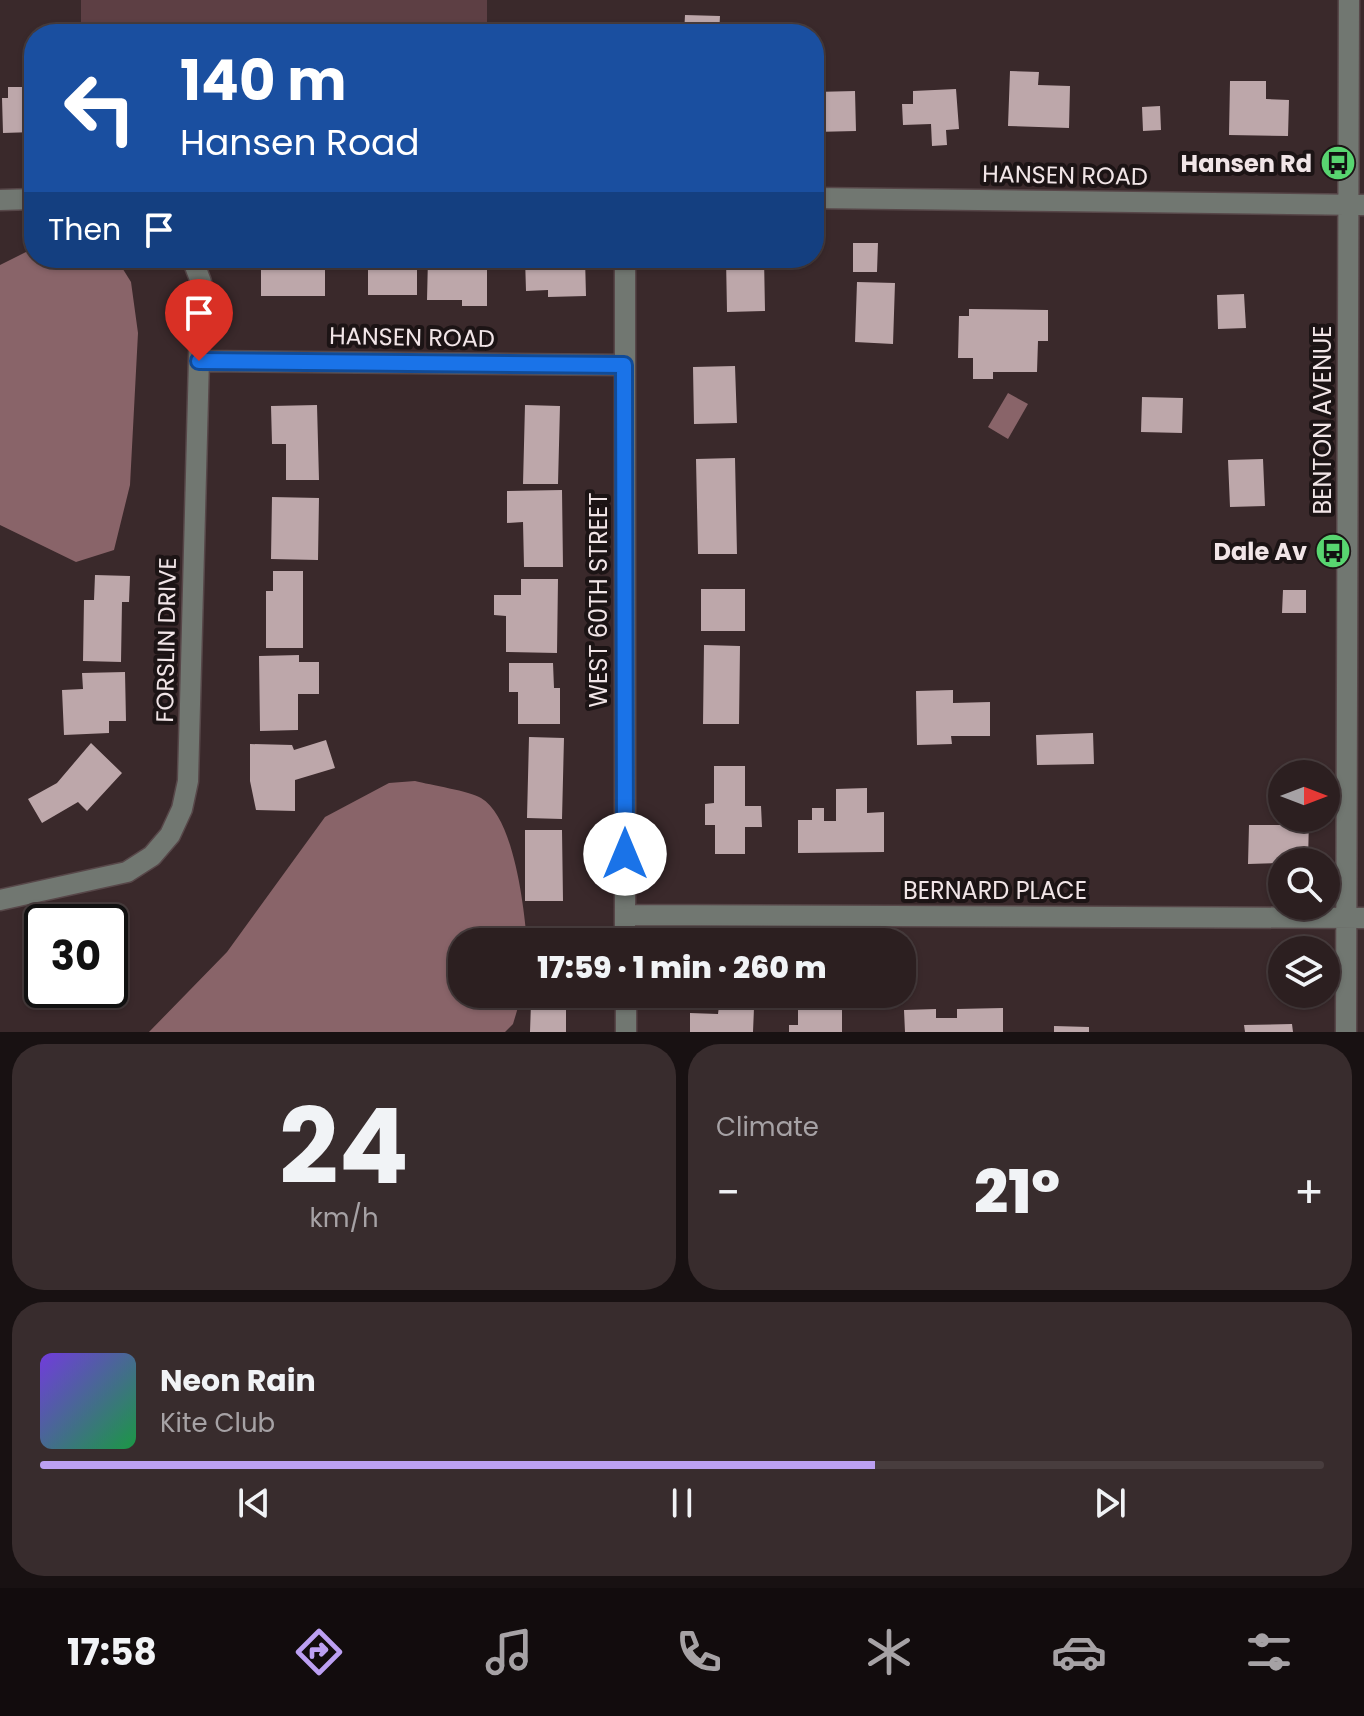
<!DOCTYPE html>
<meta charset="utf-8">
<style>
:root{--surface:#2c1f20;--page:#382c2d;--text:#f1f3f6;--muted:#a6a2a5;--line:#483d3e;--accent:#bca0f2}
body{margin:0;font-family:Poppins,sans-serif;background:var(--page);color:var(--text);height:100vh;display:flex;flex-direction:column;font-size:30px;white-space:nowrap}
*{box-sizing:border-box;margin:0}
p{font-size:26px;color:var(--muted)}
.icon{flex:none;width:44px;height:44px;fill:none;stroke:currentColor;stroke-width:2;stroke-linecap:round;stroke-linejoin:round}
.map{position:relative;height:1032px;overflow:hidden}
.panel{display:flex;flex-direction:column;gap:12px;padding:12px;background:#181112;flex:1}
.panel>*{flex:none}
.banner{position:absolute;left:24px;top:24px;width:800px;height:244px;border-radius:32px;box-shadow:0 2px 6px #0004,0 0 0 2px var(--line);background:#1a4fa0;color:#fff;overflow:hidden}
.needle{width:52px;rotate:90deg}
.controls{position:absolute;left:1268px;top:760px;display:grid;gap:16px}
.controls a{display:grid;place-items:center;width:72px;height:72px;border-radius:50%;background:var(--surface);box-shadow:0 2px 6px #0004,0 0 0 2px var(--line);font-size:40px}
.speed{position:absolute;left:24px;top:904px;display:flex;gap:16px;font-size:40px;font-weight:700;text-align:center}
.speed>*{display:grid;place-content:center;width:104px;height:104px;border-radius:50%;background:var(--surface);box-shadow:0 2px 6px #0004,0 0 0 2px var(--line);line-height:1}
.speed .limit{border:4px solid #111;border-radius:12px;background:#fff;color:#111}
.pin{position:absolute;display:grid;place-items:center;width:68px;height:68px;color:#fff;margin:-82px -34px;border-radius:50% 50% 50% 0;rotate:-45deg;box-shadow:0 0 8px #0007}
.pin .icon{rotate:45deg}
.me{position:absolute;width:88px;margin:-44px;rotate:0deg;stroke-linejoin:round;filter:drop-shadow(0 0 6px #0008)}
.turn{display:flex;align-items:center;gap:28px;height:168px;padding:0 24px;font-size:36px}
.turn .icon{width:104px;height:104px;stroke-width:2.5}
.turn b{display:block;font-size:56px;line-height:68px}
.then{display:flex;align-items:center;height:76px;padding:0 24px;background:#0003;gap:16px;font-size:30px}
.big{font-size:60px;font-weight:800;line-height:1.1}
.panel .tile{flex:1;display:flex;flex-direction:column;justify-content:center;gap:12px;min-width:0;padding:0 28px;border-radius:32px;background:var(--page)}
.panel .dial{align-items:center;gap:0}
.dial b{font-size:104px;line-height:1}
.song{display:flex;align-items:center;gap:24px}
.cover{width:96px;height:96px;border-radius:12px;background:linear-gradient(135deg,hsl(260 70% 55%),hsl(140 70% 35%))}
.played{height:8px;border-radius:4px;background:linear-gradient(90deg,var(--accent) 65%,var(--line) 65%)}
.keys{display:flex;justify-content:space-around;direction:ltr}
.heat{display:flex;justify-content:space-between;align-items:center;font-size:44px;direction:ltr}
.panel .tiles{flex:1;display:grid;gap:12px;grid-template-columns:1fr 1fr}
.tile:last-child{grid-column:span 2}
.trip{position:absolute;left:448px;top:928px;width:468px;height:80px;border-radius:32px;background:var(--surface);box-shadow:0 2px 6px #0004,0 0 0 2px var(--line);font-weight:800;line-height:80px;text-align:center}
.tabs{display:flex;height:128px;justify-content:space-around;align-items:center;background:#120c0d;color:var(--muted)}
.tabs .icon{width:56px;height:56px}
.tabs .on{color:var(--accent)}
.tabs b{font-size:36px;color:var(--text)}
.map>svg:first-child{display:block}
.green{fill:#5d3f44}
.water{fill:#896469}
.building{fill:#bda7aa}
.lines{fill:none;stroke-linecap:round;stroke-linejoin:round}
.minor-casing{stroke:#574749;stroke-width:23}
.minor{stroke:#717771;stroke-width:20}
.route-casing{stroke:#114b97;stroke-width:20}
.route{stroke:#1a73e8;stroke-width:14}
.labels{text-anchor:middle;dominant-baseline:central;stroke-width:8;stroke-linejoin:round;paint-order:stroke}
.poi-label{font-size:24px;font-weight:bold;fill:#f1e5e7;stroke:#1c1415;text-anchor:end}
.street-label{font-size:24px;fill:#f1e5e7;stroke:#1c1415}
</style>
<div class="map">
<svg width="1364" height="1032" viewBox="0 0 1364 1032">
<rect width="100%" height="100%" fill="#3a292b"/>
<path class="green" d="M81,0H487V34H81Z"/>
<path class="water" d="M34,248V258H116L131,282L138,333L130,485L114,550L76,562L0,525V265Z
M1008,393L1028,404L1008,439L988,427Z
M415,781C430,785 470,791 481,798C514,817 524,907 527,942H462V994H522L513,1024L505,1032H149L227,952L325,817L389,783Z"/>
<path class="building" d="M685,15L720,16L719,34H684Z
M1010,71L1039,72L1038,85L1070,86L1069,128L1008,126Z
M1230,81H1266V99L1289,100L1288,136L1229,135Z
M8,87H34V132L3,133L2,98H8Z
M956,89L959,129L946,130L947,145L932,146L931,124L903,125L902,104H913V91Z
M855,91L856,131L814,132V92Z
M1160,106L1161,130L1143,131L1142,107Z
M853,243H878L877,272H853Z
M261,258H325V296H261Z
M368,258H417V295H368Z
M428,258H487V306H462V300H427Z
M525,258H585L586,296L548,297V290L526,291Z
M726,258H764L765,311L727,312Z
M857,282L895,283L893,344L855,342Z
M1244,294L1246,328L1218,329L1217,295Z
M969,309L1048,310V341H1038L1037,372H993V379H973V358H958L959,316H969Z
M735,366L737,423L694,424L693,367Z
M1142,397L1183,398L1182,433L1141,432Z
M317,405L319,480H286V444H272L271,406Z
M525,405L560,406L558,484H523Z
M735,458L737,554H698L696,459Z
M1263,459L1265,506L1230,507L1228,460Z
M562,490L563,567H524L523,522L507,523V491Z
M272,497L319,498L318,560L271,559Z
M273,571H303V648H266V591H273Z
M95,575L130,576L129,602H122L121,662L83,661L84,600H94Z
M521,579H558L557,653L506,652V616L494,615V595H521Z
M701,589H745V631H701Z
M1283,590H1306V613H1282Z
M704,645L740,646L739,724H703Z
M299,655V662H319V694H298V730L260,731L259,656Z
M509,663H553L554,688H560V724H518V692H509Z
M125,672L126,721H109V733L64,735L62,690L83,689L82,673Z
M953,690V703L990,702V736H951L952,744L917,745L916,691Z
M1093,733L1094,764L1037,765L1036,735Z
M529,737L564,738L562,819L527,818Z
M326,740L335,768L295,780V811L256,810L250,781V744L292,745L294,750Z
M91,743L122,773L87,811L78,802L42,823L28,799L57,783Z
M714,766H745V806H761L762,827H745V854H715V825H705V804L714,803Z
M867,788V813L884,812V852L798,853V820H812V808H824V821H836V789Z
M1286,818H1309L1308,862L1248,864L1249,825H1285Z
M525,830H562L563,901H525Z
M42,957V990L101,992L38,1003L30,959Z
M531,1003L566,1004V1032H530Z
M719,1006L754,1008L753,1032H690V1013L718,1014Z
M1003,1008V1032H905L904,1010L936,1009V1018H957V1009Z
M798,1009H842V1032H789V1025H798Z
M1292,1024L1293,1032H1245L1244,1025Z
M1054,1026L1089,1027V1032H1054Z"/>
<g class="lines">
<defs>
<path id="minor" d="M814,198L1364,205
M0,200L34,199
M625,258V942
M199,361L624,365
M0,900L127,872L152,856L170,835L182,809L188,781L201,282L192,258
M625,915L1364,918
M626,994V1032
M1346,1032L1349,0"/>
</defs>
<use href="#minor" class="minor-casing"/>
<use href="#minor" class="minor"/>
</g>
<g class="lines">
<defs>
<path id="route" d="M199,361L624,365L625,854"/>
</defs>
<use href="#route" class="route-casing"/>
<use href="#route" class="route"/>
</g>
<defs>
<symbol id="bus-disc" viewBox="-11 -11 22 22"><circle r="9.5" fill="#58d570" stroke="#1c1415"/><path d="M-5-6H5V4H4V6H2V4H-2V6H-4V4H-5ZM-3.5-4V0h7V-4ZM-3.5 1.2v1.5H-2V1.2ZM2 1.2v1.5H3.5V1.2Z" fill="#111"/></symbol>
</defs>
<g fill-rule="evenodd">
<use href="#bus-disc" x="1318" y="143" width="40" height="40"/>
<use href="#bus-disc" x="1313" y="531" width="40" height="40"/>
</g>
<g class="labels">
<g class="poi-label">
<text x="1312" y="163">Hansen Rd</text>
<text x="1307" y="551">Dale Av</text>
</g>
<g class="street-label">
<text transform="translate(1065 175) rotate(1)">HANSEN ROAD</text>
<text transform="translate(412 337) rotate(1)">HANSEN ROAD</text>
<text transform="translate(1322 420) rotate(-90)">BENTON AVENUE</text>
<text transform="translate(598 600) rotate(-90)">WEST 60TH STREET</text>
<text transform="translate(166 640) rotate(-89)">FORSLIN DRIVE</text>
<text x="995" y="890">BERNARD PLACE</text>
</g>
</g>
</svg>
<div class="controls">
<a><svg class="needle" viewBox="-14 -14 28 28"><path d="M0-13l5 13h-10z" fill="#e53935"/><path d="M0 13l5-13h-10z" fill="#a6a2a5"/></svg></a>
<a><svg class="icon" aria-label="search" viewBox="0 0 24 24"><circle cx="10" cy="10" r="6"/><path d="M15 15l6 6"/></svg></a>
<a><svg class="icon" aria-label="layers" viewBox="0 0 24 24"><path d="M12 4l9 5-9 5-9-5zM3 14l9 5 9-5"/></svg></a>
</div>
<div class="speed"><div class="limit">30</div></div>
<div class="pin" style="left:199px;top:361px;background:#d93025"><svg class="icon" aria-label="arrive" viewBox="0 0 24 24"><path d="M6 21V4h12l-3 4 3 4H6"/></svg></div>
<svg class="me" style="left:625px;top:854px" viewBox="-20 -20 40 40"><circle r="19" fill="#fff"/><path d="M0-13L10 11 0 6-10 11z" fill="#1a73e8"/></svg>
<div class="trip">17:59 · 1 min · 260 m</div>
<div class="banner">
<div class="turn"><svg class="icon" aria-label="left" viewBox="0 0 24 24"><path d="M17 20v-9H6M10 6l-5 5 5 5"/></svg><div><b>140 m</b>Hansen Road</div></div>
<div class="then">Then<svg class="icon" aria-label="arrive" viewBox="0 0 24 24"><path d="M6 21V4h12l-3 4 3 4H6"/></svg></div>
</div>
</div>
<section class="panel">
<div class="tiles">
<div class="tile dial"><b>24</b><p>km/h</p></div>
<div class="tile"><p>Climate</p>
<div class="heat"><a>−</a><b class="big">21°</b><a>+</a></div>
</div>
<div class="tile">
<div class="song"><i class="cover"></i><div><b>Neon Rain</b><p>Kite Club</p></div></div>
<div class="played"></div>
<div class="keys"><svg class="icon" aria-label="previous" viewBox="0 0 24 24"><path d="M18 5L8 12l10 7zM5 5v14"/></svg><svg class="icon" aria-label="pause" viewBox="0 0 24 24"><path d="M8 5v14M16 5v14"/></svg><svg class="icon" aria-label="next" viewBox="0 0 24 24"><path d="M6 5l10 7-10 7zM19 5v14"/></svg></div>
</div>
</div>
</section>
<nav class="tabs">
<b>17:58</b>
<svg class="icon on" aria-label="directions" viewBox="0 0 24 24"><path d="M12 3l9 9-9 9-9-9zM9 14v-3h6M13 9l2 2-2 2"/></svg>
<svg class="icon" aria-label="music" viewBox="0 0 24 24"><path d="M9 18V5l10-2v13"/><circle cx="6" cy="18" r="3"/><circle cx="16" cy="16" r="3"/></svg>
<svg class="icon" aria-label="phone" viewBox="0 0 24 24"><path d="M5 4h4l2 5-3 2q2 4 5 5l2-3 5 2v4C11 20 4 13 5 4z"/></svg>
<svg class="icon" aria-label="climate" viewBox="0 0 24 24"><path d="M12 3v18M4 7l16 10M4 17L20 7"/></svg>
<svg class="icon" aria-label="car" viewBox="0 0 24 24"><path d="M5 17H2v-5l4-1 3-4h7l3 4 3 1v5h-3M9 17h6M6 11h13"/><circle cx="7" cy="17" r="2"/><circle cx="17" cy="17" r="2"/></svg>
<svg class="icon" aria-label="filters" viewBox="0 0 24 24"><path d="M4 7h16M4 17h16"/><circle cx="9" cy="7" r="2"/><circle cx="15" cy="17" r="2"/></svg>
</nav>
